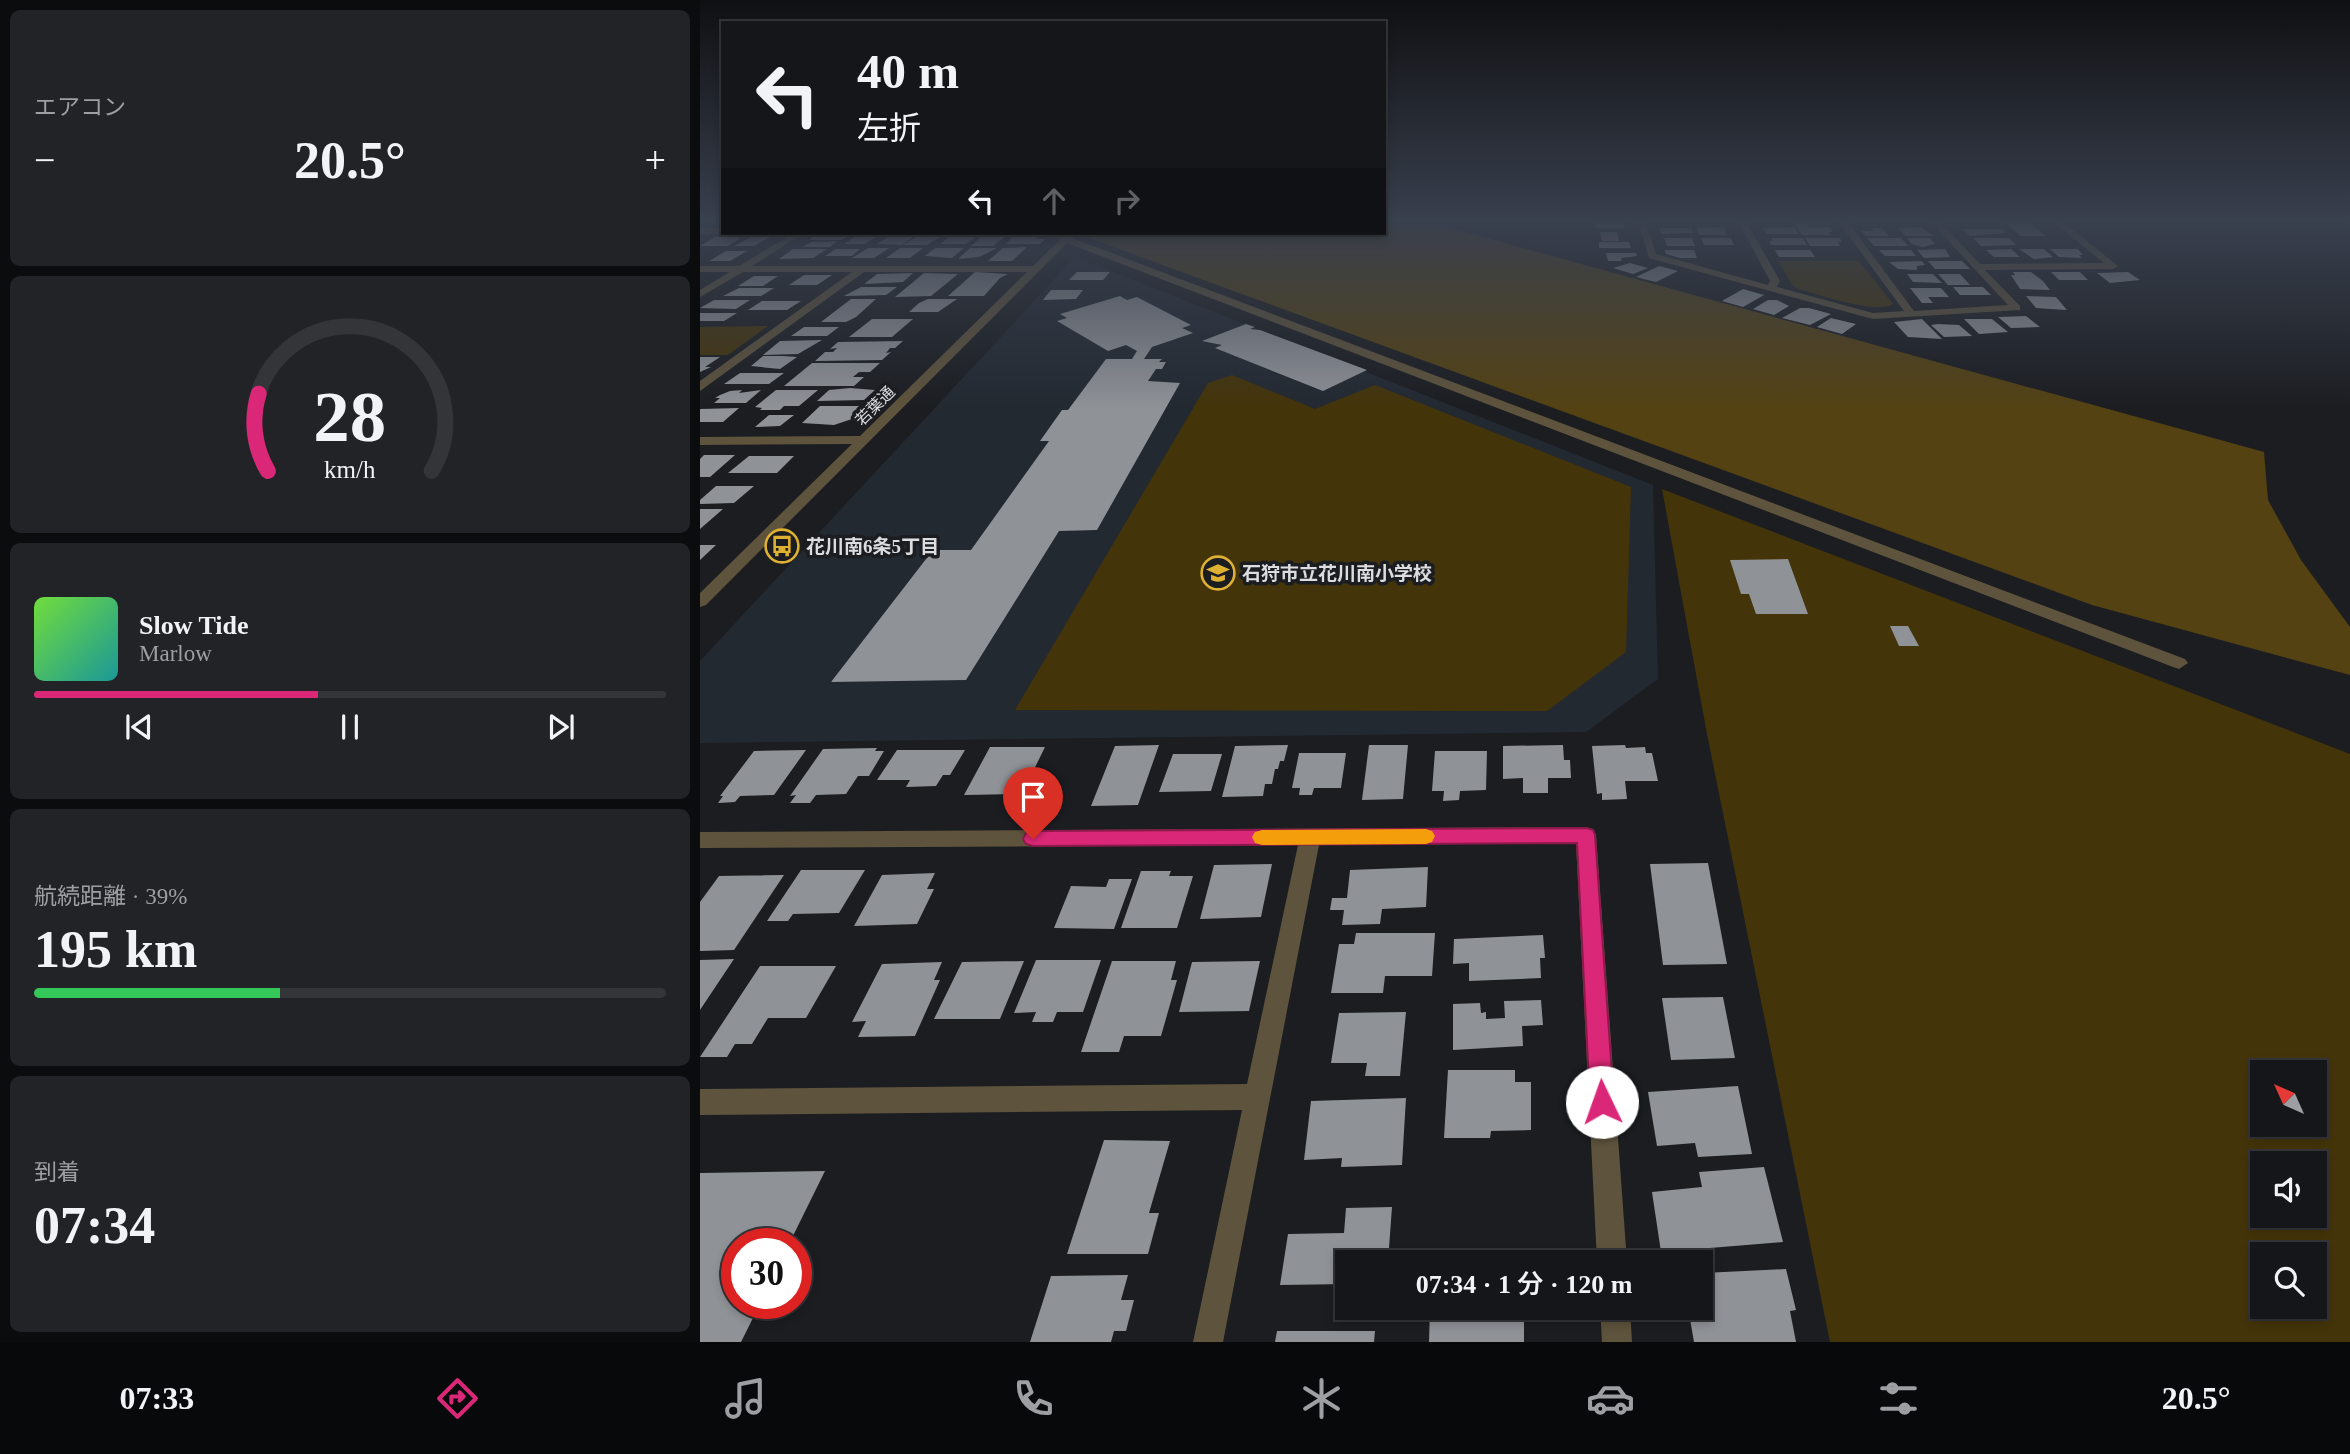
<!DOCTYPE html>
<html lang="ja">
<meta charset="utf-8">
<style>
:root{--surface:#141619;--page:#212326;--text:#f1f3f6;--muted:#9d9fa2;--line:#333538;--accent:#db2777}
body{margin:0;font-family:"Times New Roman","Noto Sans JP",serif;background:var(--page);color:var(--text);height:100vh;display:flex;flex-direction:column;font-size:26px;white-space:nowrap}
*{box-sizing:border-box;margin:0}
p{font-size:23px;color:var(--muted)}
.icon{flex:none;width:38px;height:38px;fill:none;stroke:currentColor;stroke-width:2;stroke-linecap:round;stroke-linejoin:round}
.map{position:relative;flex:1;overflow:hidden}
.details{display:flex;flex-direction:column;gap:10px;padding:10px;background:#0b0c0e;width:700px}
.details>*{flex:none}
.top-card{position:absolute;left:21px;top:21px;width:665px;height:214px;border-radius:0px;box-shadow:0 4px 10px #0003,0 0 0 2px var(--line);background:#141619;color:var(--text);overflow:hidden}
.needle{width:46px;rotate:315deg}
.tools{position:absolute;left:1550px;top:1060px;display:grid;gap:14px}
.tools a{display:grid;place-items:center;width:77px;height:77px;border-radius:0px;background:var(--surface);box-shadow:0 4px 10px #0003,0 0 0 2px var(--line);font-size:35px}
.speed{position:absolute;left:21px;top:1228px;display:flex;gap:14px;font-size:35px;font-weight:700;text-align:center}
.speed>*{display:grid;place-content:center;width:91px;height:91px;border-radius:50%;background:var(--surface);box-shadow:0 4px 10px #0003,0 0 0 2px var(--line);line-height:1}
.speed .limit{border:10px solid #d22;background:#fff;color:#111}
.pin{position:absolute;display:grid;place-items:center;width:60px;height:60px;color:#fff;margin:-72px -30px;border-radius:50% 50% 50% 0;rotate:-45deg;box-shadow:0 0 7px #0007}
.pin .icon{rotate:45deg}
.me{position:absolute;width:77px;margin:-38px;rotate:357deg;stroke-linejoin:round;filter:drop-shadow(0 0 5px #0008)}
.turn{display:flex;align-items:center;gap:24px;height:147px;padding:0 21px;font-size:32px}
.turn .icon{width:91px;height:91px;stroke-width:2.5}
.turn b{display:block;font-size:49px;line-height:60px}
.lanes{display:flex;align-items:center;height:66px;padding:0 21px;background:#0003;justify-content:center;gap:35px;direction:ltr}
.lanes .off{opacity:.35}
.big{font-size:52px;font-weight:600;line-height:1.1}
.details .card{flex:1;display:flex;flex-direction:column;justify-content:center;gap:10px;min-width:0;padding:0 24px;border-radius:10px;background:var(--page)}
.details .dial{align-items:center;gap:0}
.dial svg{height:182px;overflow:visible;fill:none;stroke:var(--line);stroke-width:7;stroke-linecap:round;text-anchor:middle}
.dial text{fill:var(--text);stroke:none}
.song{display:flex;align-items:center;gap:21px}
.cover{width:84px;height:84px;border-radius:10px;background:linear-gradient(135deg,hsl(100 70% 55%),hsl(180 70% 35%))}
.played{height:7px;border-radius:4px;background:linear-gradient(90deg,var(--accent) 45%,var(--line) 45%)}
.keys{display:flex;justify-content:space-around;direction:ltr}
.heat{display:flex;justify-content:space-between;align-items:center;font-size:38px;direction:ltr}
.charge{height:10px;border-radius:5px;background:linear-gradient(90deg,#34c759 39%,var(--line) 0)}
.trip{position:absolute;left:635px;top:1250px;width:378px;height:70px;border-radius:0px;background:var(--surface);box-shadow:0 4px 10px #0003,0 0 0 2px var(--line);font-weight:600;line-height:70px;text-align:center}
.tabs{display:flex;height:112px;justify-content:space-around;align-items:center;background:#08090a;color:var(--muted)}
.tabs .icon{width:49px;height:49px}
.tabs .active{color:var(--accent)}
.tabs b{font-size:32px;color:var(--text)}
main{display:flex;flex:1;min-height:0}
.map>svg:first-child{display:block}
.built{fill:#232931}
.green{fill:#443409;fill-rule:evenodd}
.forest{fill:#544213}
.building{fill:#8f9297}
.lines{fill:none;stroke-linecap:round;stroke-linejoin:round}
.minor{fill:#5e533c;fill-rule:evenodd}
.route{fill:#db2777;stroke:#8e194d;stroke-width:2}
.slow{fill:#f59e0b}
.labels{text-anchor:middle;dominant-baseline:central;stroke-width:7;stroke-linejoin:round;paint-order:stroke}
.far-street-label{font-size:16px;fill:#dcdde0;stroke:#1b1d21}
.poi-label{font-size:19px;font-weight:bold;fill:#dcdde0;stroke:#1b1d21;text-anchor:start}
</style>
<main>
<section class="details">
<div class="card"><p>エアコン</p>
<div class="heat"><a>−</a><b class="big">20.5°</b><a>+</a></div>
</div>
<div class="card dial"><svg viewBox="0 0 100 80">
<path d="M14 69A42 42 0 1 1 86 69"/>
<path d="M14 69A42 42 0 0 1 10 35" stroke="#db2777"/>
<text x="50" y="56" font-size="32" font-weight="700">28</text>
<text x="50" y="72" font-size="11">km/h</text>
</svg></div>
<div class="card">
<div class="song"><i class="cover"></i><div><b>Slow Tide</b><p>Marlow</p></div></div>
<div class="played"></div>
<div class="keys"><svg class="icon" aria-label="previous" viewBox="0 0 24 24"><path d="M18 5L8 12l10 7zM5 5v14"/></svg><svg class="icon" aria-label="pause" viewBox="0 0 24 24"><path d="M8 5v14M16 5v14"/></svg><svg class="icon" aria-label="next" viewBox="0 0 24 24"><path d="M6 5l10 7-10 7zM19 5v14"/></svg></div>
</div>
<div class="card"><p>航続距離 · 39%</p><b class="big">195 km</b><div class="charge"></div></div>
<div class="card"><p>到着</p><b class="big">07:34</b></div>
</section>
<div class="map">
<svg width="1650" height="1342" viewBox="0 0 1650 1342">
<rect width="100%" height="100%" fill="#1b1d21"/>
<path class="built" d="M375,257L953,485L958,679L886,732L0,743V661Z"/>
<path class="green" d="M1078,261H1159L1193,304C1176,315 1118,294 1098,289L1092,285Z
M68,326L28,355H0V327Z
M532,375L615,409L675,385L931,487L926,652L847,711L315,710L508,383Z
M962,489L1650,754V1342H1130L1007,734ZM1563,1073H1615V1125H1563ZM1563,1164H1615V1216H1563ZM1563,1255H1615V1307H1563Z"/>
<path class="forest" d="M684,221H725L1564,452L1568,500L1601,560L1650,627V675L1392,605L389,238L394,233H684Z"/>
<path class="building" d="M1093,221H1124L1126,224H1106L1109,228L1130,227L1133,232H1128L1130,235H1102Z
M1303,221H1327L1346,236H1321Z
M895,222H923L925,228H896Z
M1025,227L1026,235H999L996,228Z
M1095,227L1099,234H1067L1062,228Z
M1221,227L1233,236H1205L1198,228Z
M962,228H991L993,233L961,234L960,229Z
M1171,228H1182L1189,236H1165L1161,231H1174Z
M1263,229H1302L1307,233L1270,236Z
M900,232H917L919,241H902Z
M149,234L142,240H109L116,235Z
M159,234H171L178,235L165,244H144Z
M193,234H217L202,245L177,244Z
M260,235H278L266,244H240L249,237Z
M53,236H72L54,246H34Z
M218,236H241L227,245H203Z
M306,236L293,246H271L281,237Z
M15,237H33L41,238L28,246H0Z
M313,237H337L335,239H345L340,244H306Z
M964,238H992L995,246H967Z
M1001,238H1031L1034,245H1004Z
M1071,238H1103L1107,245H1071L1069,241H1073Z
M1105,238H1139L1142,242H1138L1140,246H1110Z
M1167,238H1201L1208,246H1174Z
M1207,238H1230L1235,244L1222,247L1212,244Z
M1273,238H1309L1316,245L1281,246Z
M137,241L130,247H103L111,242Z
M899,242H929L931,248H899Z
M327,247L312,261H288L303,248Z
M168,248H189L174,258H152Z
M200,248H223L210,258H186Z
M235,248H264L252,258L225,256Z
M270,248H297L279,257L258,259Z
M93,249H127L113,258L79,259Z
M136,249H160L152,256H125Z
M1245,249L1250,257L1224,258L1217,250Z
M1311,249L1320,257H1294L1286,250Z
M1319,249H1344L1353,257L1334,259Z
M1350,249H1378L1383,255H1379L1382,258L1359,257Z
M965,250H994L997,258H980L966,254Z
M1075,250H1110L1115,257H1079Z
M1179,250H1211L1216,256H1185Z
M26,251H47L30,261H9Z
M906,253H936L937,256L921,258L922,261H908Z
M1222,261L1225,265L1217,266V270L1198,269L1189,262Z
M1228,261H1262L1270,269H1235Z
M930,263L948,268L933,274L913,268Z
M959,266L978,271L956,282L936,277Z
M275,272L308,274L300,278L284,296H248Z
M377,272H410L403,280H369Z
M1313,272H1331L1343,281L1350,290L1320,289L1311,275H1315Z
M1351,272H1380L1388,280H1359Z
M1428,272L1440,280L1410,283L1397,273Z
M213,273L203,282L164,284L177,274Z
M224,273L258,274L231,296L195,297Z
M1207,274H1233L1242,283L1213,282Z
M1238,274H1260L1270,285H1248Z
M104,275H132L117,285H89Z
M54,276H78L63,286H38Z
M161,287H197L186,295L144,296Z
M1253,287H1283L1291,295H1260Z
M39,288H74L61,296H23Z
M1210,288H1241L1249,297H1228L1233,303H1222Z
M1043,289L1064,295L1043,307L1022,301Z
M351,290H383L376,299L343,300Z
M420,296L427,300L437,297L491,325L482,328L493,333L452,347L444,359H462L459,362H466L462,369H456L448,381L480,383L397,530L359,531L266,680L131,682L233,550H271L349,441H340L362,410H368L406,359H432L437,351L426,345L408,351L357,321L367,318L360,314Z
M1326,296L1356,297L1367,310L1336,308Z
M151,299H176L156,317L146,322H121Z
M228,299H257L238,312H209L219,303Z
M14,300H50L36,309L0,308Z
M1068,300H1077L1089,306L1074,315L1053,309Z
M62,301H101L87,310H48Z
M1100,308H1109L1131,314L1110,325L1082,318Z
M0,313H37L24,321H0Z
M1326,316L1340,327L1311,328L1298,317Z
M1131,318L1156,324L1142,334L1117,327Z
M172,319H213L192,337H149Z
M1222,319L1242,339L1208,337L1194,322Z
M1264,319H1292L1308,332L1279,334Z
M546,324L555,327L550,329L560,330L667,370L623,391L515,348L522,345L502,341Z
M1238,324L1259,325L1272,336L1244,337L1231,325Z
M104,327H139L127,336H91Z
M122,340L98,354L63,355L80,341Z
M203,341L195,348H190L186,353L191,352L182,360L115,361L125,352H133L137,348L130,349L138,342Z
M63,356H83L97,357L80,369L51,366Z
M0,357H20L5,367H11L0,372Z
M112,363H180L170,372H159L153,377H164L154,386H84Z
M40,373H84L69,384H24Z
M150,388L175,390L164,400L117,401L129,390Z
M42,390L39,393L61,390L46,403H14L20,398H15L20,395L30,391Z
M76,390H118L99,406H84L80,410H60L62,408L55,407Z
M120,406H166L152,419L134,425L102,423Z
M39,408L23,422H0V409Z
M69,415H94L80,426L55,427Z
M4,455H35L10,477H0V459Z
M49,456H94L77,473H28Z
M16,486H54L34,503L0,504V500Z
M0,509H23L0,529Z
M0,545H16L0,560Z
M1088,559L1108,614H1056L1049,594H1041L1030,560Z
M1190,626H1208L1219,646H1199Z
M459,745L438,805L391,806L415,746Z
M588,745L584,761H580L578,769H575L572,784H565L563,796L522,797L535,746Z
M669,745H708L703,799L662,800Z
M863,745L864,760H870L871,778H848V793H823V778L803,779V746Z
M925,745L926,748L945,747L946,753H952L958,781H925L927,799L902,800V793L897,794L892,746Z
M290,747H345L322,794L264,795Z
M177,748L175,751H184L169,776H158L146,794L116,795L110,803H90L96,795L90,796L123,749Z
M106,750L74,795L40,796L35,802L18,803L23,796H20L54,751Z
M197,750H265L250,775H243L236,786L206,787L210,780H177Z
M735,751H787L786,790L760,791L759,800L743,801L744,791H732Z
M599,753H646L641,788H614L612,795H599L600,788H592Z
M473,754H522L511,791L459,792Z
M1008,863L1027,964L963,965L950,864Z
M572,864L561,917L500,919L514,865Z
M728,867L726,907L682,909L680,924L642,925L644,910H630L632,898H647L650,870Z
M101,870H165L139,913L93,914L88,921H67Z
M441,871H471L469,876H493L477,928H421Z
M235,873L227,889H234L217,924L154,926L182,875Z
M84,875L34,950L0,951V902L19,876Z
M409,879H432L414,929L354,928L371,886L406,887Z
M656,933H735L732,976H685L683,993H631L639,944H654Z
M843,935L845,958H840L841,978L769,981V963L753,964L754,939Z
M34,959L0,1010V960Z
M336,960H401L383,1012H357L353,1022H332L336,1012L314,1013Z
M324,961L300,1019H234L262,962Z
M412,961H476L471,980H477L461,1036H424L419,1052H381Z
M560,961L549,1011L479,1012L492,962Z
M242,962L234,980H240L215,1036L158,1037L166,1021L152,1022L182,964Z
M60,966H136L106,1018H68L52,1044H35L27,1057H0Z
M1023,997L1035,1058L971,1060L962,998Z
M841,1000L843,1025L822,1026L823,1046L753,1050V1004L780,1003L781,1013L786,1012V1019L805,1018L804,1001Z
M706,1012L700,1076H665L667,1063H631L639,1013Z
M748,1070H815V1082H831V1130L791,1131L790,1138H744Z
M1038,1086L1052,1154L998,1157L995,1143L957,1146L948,1092Z
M706,1098L702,1165L641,1167L642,1158L604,1160L611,1101Z
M404,1140L470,1141L449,1213H459L448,1254H367Z
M1064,1167L1083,1242L961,1252L952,1192L1002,1187L999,1172Z
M125,1171L89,1244H37V1304H60L41,1342H0V1173Z
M692,1207L688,1262H648V1284L580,1285L588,1234L644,1233L646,1208Z
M1086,1269L1096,1310L1090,1311L1096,1342H994L990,1319L982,1320L980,1307H1001V1291H1006L1003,1273Z
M428,1275L421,1300H434L426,1331H414L411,1342H330L351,1276Z
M730,1307H824V1342H729Z
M577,1331H675L674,1342H575Z"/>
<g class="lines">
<path class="minor" d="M938,221H946L956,254L1068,285L1070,281L1038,221H1046L1080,281L1077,287L1173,313L1204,311L1138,221H1147L1214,311L1308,305L1230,221H1239L1280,264L1404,263L1352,221H1362L1418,266L1413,269L1285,270L1320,306V310L1173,319L949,258Z
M0,228H23V233H26L0,234Z
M94,233H104L52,266H333L360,240L346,233L365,235L376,233L372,238L1485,659L1488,663L1479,669L1473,667L367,243L6,605L0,607V593L152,444L0,445V437L160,436L327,272H164L0,391V381L152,272H43L0,297V290L30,272H0V266H39Z
M886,827L893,829L896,835L927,1262H897L876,843L619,845L523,1342H493L542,1110L0,1115V1089L547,1084L598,845L0,848V832Z
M900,1307H930L932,1342H902Z"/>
</g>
<linearGradient id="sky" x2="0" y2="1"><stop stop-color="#0f1012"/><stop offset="0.54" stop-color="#39404e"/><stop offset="1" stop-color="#39404e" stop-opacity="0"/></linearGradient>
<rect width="1650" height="409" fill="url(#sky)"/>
<path class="route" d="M886,828L893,830L895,835L914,1102L911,1110L902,1113L894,1110L890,1102L877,843L333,846L326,844L323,839L326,833L333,831Z"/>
<path class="slow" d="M726,829L732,831L735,836L732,842L726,844L562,845L555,843L552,837L555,832L562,830Z"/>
<defs>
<symbol id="bus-ring" viewBox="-11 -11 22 22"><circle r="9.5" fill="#1b1d21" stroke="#deb133" stroke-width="1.5"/><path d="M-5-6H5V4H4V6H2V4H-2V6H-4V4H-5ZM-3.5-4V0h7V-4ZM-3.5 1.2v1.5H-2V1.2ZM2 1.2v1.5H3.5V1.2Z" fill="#deb133"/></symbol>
<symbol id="school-ring" viewBox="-11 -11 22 22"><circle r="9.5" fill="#1b1d21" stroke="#deb133" stroke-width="1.5"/><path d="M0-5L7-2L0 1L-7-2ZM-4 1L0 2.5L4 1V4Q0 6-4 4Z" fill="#deb133"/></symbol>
</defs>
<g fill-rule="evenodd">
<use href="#bus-ring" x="63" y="527" width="38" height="38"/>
<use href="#school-ring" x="499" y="554" width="38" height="38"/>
</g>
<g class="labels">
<g class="far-street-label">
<text transform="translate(175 406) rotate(-45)">若葉通</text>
</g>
<g class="poi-label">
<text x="106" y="546">花川南6条5丁目</text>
<text x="542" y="573">石狩市立花川南小学校</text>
</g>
</g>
</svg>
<div class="tools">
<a><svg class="needle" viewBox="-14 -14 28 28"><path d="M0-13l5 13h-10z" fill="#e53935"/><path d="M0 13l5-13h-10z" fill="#9d9fa2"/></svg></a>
<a><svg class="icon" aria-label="sound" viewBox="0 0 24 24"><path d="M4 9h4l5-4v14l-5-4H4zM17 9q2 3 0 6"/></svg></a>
<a><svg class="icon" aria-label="search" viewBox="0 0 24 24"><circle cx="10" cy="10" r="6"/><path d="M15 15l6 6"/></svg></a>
</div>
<div class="speed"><div class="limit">30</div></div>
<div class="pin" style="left:333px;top:839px;background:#d93025"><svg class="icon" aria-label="arrive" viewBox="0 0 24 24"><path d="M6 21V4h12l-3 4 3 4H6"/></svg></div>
<svg class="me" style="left:902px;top:1102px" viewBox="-20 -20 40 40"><circle r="19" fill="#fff"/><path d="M0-13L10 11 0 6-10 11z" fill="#db2777"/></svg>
<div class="trip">07:34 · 1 分 · 120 m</div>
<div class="top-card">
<div class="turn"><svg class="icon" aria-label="left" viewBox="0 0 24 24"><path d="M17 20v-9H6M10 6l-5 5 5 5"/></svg><div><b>40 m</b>左折</div></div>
<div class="lanes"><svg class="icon" aria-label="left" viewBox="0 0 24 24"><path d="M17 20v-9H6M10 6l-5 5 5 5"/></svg><svg class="icon off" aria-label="ahead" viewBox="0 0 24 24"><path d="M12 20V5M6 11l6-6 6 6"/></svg><svg class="icon off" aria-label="right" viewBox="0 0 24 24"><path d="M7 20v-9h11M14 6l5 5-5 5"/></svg></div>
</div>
</div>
</main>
<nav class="tabs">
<b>07:33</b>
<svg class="icon active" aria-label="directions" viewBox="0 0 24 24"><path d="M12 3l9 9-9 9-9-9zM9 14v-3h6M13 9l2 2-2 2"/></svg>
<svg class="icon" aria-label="music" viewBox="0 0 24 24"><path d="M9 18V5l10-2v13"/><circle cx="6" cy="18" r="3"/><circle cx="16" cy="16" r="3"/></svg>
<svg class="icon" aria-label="phone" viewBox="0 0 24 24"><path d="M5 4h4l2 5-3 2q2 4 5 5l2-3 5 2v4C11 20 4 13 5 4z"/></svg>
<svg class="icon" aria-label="climate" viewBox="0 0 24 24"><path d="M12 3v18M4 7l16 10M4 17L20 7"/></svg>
<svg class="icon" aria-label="car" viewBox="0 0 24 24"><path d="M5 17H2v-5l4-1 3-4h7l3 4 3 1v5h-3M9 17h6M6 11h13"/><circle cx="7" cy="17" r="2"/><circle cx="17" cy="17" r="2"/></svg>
<svg class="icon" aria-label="filters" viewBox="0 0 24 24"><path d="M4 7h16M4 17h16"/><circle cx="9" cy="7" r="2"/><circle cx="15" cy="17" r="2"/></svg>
<b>20.5°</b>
</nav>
